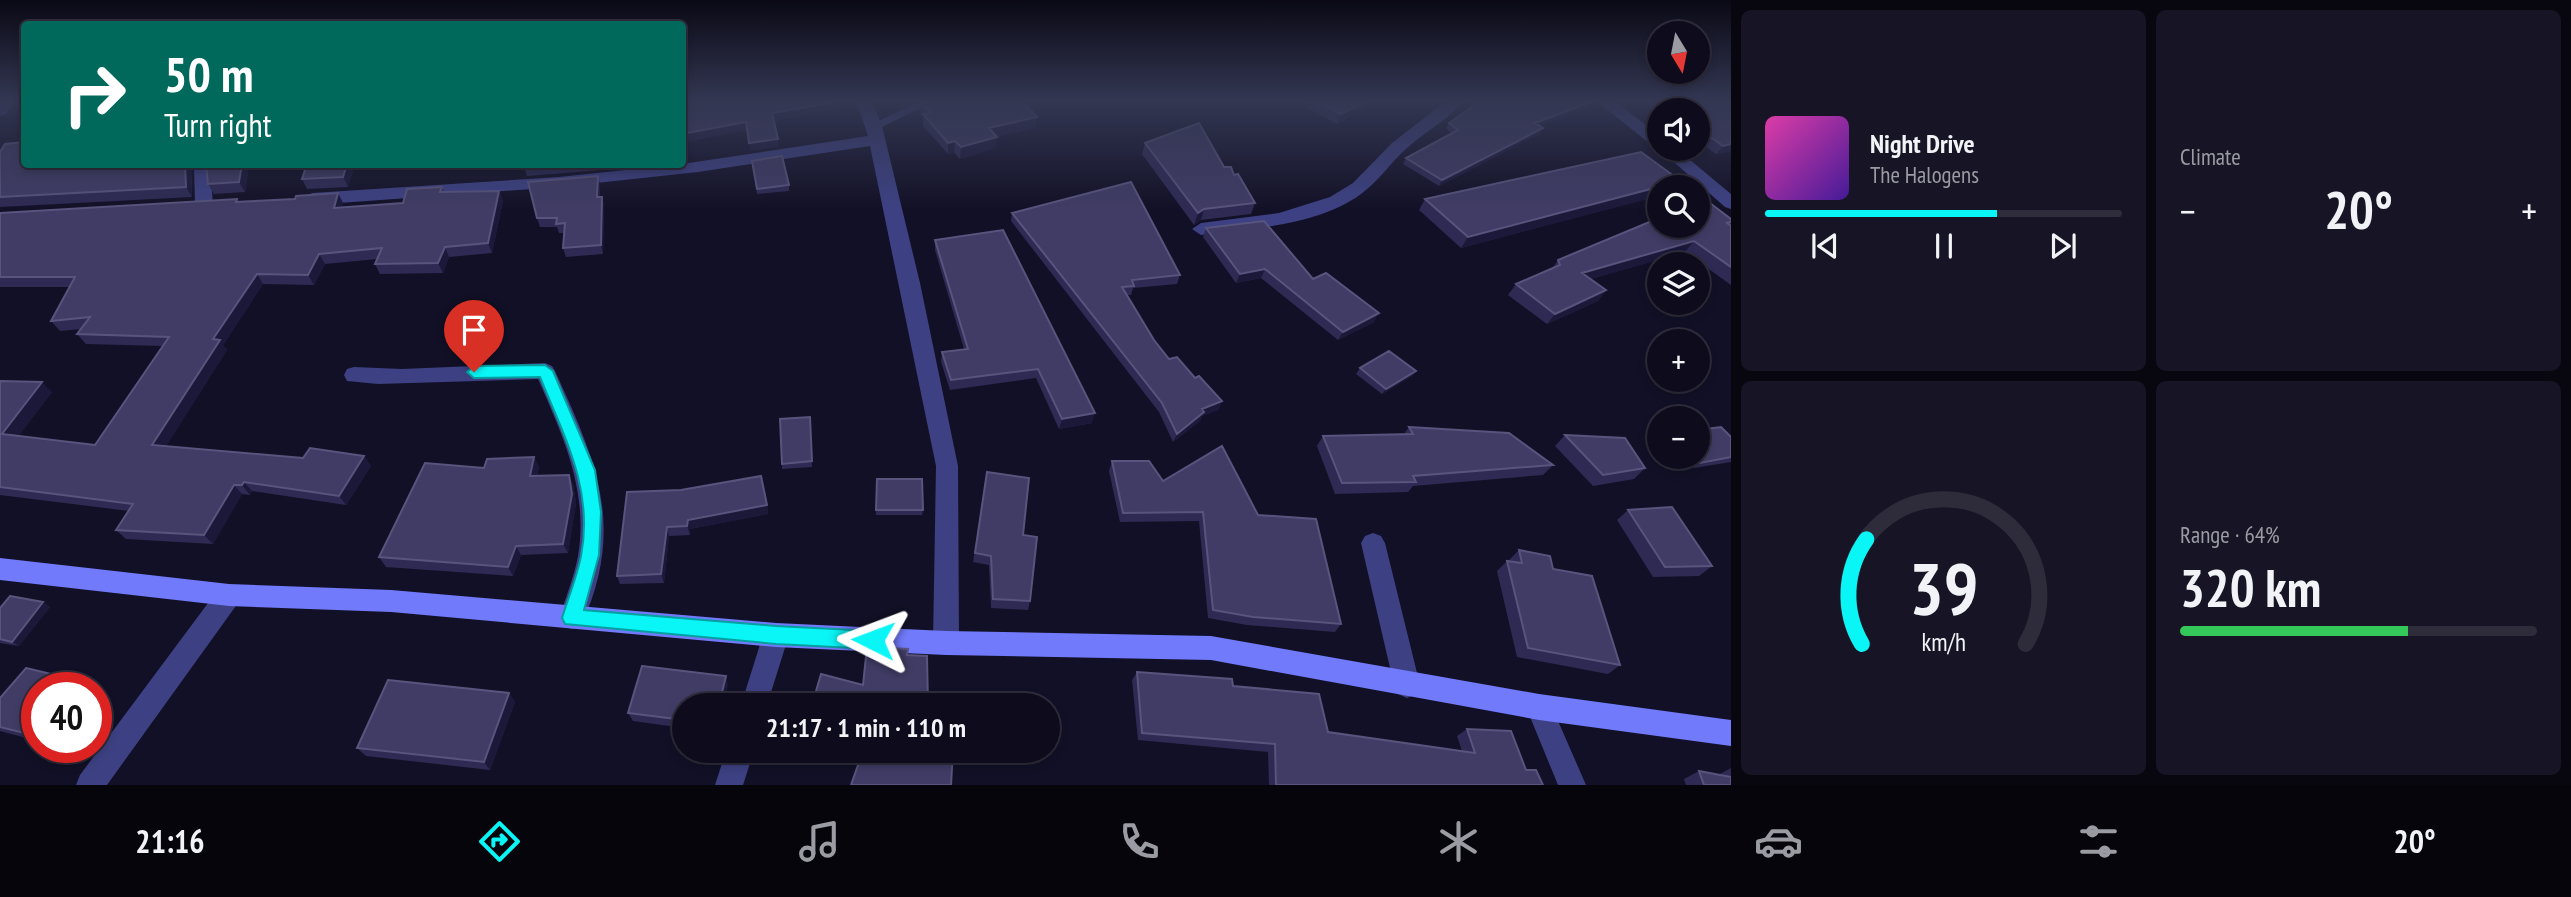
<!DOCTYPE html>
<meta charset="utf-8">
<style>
:root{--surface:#0e0c1c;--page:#171525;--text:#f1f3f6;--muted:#9b9ba3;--line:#2e2c3b;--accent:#09f5f6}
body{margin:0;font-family:"PT Sans Narrow",sans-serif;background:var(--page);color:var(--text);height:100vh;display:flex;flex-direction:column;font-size:26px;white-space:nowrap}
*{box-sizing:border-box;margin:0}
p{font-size:23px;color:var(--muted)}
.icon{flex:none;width:38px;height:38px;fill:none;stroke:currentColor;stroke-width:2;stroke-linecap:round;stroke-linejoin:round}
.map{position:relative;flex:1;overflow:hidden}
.details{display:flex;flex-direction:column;gap:10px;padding:10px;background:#08070f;width:840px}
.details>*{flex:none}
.banner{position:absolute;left:21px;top:21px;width:665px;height:147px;border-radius:7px;box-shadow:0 4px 10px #0003,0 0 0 2px var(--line);background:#00695c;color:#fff;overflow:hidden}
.needle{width:46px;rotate:170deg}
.fabs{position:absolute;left:1647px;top:21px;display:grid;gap:14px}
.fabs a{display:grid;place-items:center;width:63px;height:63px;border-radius:50%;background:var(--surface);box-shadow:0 4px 10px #0003,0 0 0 2px var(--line);font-size:35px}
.speed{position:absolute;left:21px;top:672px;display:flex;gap:14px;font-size:35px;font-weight:700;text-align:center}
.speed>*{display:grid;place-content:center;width:91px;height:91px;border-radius:50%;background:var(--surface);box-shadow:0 4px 10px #0003,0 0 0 2px var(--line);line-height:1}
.speed .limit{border:10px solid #d22;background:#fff;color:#111}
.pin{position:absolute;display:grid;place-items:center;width:60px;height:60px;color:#fff;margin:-72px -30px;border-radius:50% 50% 50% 0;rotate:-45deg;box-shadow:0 0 7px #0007}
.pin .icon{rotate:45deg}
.me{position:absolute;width:77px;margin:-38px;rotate:273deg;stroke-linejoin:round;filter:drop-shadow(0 0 5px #0008)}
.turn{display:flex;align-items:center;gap:24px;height:147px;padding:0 28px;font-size:32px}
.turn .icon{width:91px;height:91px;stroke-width:2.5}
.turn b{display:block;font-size:49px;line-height:60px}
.big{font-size:52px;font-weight:700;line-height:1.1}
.details .card{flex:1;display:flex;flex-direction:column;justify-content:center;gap:10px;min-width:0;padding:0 24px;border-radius:10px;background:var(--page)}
.details .dial{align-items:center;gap:0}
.dial svg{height:182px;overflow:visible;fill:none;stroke:var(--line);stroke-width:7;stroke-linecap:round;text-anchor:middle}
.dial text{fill:var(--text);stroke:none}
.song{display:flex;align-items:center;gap:21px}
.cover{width:84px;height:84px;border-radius:10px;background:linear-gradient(135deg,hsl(320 70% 55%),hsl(260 70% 35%))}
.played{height:7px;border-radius:4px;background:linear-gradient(90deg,var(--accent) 65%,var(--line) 65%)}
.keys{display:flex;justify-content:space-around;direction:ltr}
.heat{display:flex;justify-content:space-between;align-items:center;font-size:38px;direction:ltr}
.charge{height:10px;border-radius:5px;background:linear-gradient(90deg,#34c759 64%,var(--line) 0)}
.details .tiles{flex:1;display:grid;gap:10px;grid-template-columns:repeat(2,1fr)}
.trip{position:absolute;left:672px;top:693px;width:388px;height:70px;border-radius:35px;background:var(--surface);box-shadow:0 4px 10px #0003,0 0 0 2px var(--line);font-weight:700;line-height:70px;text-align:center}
.tab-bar{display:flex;height:112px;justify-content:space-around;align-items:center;background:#06050b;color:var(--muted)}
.tab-bar .icon{width:49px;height:49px}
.tab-bar .current{color:var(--accent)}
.tab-bar b{font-size:32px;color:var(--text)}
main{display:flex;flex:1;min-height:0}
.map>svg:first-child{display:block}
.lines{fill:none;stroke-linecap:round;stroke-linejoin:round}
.lane{fill:#3d4183;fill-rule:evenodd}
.street{fill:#3d4183;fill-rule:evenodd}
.secondary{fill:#717afa;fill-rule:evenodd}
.wall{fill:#2e2a53}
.shaded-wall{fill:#1b1839}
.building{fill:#403c65;stroke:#58547d;stroke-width:2}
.route{fill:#09f5f6;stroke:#069fa0;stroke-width:2}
</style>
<main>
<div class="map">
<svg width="1731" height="785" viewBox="0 0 1731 785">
<rect width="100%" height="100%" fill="#121026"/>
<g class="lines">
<path class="lane" d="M922,100H937L878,129H870L868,126Z"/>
<path class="street" d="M0,100H16L6,114L0,116Z
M856,100H872L882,126L920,283L958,466L959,643L955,651L946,655L937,651L933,643L936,466L870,146L698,172L559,187L312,205L303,199L312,193L559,177L682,164L868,136Z
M1447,100H1465C1450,118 1425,132 1407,148C1391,162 1379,181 1361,194C1317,226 1254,228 1201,235L1192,229L1201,223L1279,213L1330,197L1353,183L1392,143Z
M1595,100H1613L1659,135V148L1653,146Z
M1659,149H1677L1731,194V209L1725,207Z
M194,164H210L213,205L210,209L204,211L195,205Z
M545,363L552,366L555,371C597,463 626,527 581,626L572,629L563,626L559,618C566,597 574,577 578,556C589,492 563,436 538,379L378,384L347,381L344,375L347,369L354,367L402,369Z
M1373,533L1381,536L1385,543L1420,685L1416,694L1407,698L1398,694L1394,685L1361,543L1365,536Z
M229,584L238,587L241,595L238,603L107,785H76L80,775L220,587Z
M776,623L785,627L789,635L767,705H741L763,635L767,627Z
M1539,694L1548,698L1586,785H1558L1526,707L1530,698Z
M726,751H754L743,785H715Z"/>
<path class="secondary" d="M0,558L229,584L391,590L776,623L946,631L1211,636L1539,694L1731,720V746L1539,720L1211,660L946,655L776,647L391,612L229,606L0,580Z"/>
</g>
<path class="wall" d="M1293,100H1381L1337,124Z
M1640,100H1731V151L1716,154L1698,141V110H1659V113Z
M921,103L1037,117L1035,128L997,137L995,148L960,159L954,152L948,154L923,126V116L921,114Z
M1590,107L1540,126L1543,128L1539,134L1439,186L1403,164L1406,158L1452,134L1446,128L1449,123Z
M1145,143L1224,167L1234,175L1255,203L1251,214L1201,220L1194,225L1142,154Z
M0,152L24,164H191L192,197L0,207Z
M1641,152L1689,187H1659V199L1658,196L1461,248L1419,210L1425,199Z
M752,161L789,185V191L757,194Z
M249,164L245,192L214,194L208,184Z
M355,164L348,187L307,189L302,179Z
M523,164H601V170L527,176Z
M600,185V197H602L604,206L603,254L566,257L563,248L565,233H559L557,227H540L537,218Z
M442,187L444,192L499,191L503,201L492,253L449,257L443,273L380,274L375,264L377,259L325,264L314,285L263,284L223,345L227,350L166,446L303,458L364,456L371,466L346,505L252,491L250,495L242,494L213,544L126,539L116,530L129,511L0,495V381L52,392L18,436L95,445L163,346L86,344L77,334L81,329L60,331L51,321L69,287H0V213L237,199L238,201L295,199L338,193L343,203L342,207L403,203Z
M1012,213L1180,275L1177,284L1133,288L1131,295H1127L1154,340L1169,359L1195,378L1222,401L1218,410L1202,416L1200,421L1173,442L1159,412L1011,221Z
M1731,219V285L1685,252L1591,279L1606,290L1598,301L1547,324L1508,295L1516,284L1552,269L1558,260Z
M1206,228L1313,279L1374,322L1338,340L1261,278L1236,283L1203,237Z
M935,240L1092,423L1059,429L1036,378L950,390L941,362L942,352L964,349L935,250Z
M1360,368L1416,371L1412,376L1382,394L1356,374Z
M810,417L812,467L782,469V464Z
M1409,427L1553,465L1543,475L1413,486L1408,492L1335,494L1317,446L1323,436L1404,434Z
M1565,435L1645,468L1634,479L1593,486L1555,446Z
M1731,437V462L1694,468L1684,457H1698Z
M534,457L539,467L537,476L573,484L576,503L568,553L521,555L513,576L386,567L379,557L484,468Z
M1112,461L1258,515L1341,624L1335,632L1247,625L1208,618L1199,521L1120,522L1109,471Z
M987,472L1023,535L1030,601L1028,610L991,608L989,565L973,562Z
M877,479L923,510L922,515H876Z
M627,492L767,505L768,514L690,529V535L669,536L664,583L620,584L617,576Z
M1628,510L1712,566L1699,576L1653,577L1617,520Z
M1519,550L1553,569L1620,665L1608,674L1517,657L1497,571L1507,561L1509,562V560Z
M43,602L50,607L19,646L0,643V608Z
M1137,672L1233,686L1328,732L1462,751L1457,736L1467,729L1526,770L1543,785H1269L1268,752L1138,740L1132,680Z
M68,678L81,687L37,688V741L0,731V698Z
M728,685L684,705V728L633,721L628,713Z
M509,693L515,702L490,770L366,756L357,748Z
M839,751H953L861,756Z
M1731,768V785H1686L1684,779L1699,771L1720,775V774Z"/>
<path class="shaded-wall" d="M1368,100H1381L1337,124L1341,114Z
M1594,101L1590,107L1531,129L1535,123Z
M836,102L837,110L773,121L772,113Z
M1037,117L1035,128L997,137L995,148L960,159L961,147L989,128Z
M746,122L747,130L682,143V134Z
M1543,128L1539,134L1439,186L1442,180Z
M778,139L779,147L750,151L749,143Z
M955,141L954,152L948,154V143Z
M1731,144V151L1716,154L1723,146Z
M185,164H191L192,197L186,187Z
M242,164H249L245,192L239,182Z
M347,164H355L348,187L343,177Z
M598,176L600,185L599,207L597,197Z
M1659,187V195L1658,196L1461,248L1468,237Z
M499,191L503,201L492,253L488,243Z
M338,193L343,203L339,218L334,208Z
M602,197L604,206L603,254L601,245Z
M1204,209L1201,220L1194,225L1198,213Z
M1694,241L1685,252L1574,284L1582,273Z
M445,247L449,257L443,273L438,263Z
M319,254L325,264L314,285L308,275Z
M1265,269L1261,278L1236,283L1240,274Z
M257,274L263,284L223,345L227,350L161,454L152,445L213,339Z
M1606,290L1598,301L1547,324L1555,314Z
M1379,313L1374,322L1338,340L1343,332Z
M1416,371L1412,376L1382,394L1386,389Z
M42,382L52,392L13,444L2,434Z
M1222,401L1218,410L1202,416L1200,421L1173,442L1177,434L1202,409Z
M1095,413L1092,423L1059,429L1062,419Z
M364,456L371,466L346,505L339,496Z
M534,457L539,467L534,486L530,476Z
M569,475L573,484L576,503L568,553L563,544Z
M244,482L252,491L250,495L242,485Z
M234,485L242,494L213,544L204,535Z
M767,505L768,514L690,529V535L687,526L688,520Z
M667,527L669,536L664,583L661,574Z
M516,546L521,555L513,576L508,567Z
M43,602L50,607L19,646L12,642Z
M726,676L728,685L724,705H719Z
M68,678L81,687L60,688Z
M509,693L515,702L490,770L484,762Z
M37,717V741L24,733Z"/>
<path class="building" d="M682,100H835L836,102L772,113L778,139L749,143L746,122L682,134Z
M934,100H1021L1037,117L989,128L997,137L961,147L955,141L948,143L923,114L931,113L921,103Z
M1315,100H1368L1341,114Z
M1482,100H1592L1594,101L1535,123L1543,128L1442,180L1406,158L1458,130L1449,123Z
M1658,100H1731V144L1723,146L1698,128V110H1672Z
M1199,123L1224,167H1231L1234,175L1238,174L1255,203L1204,209L1198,213L1145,143Z
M24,142V164H185L186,187L0,197V152L5,144Z
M1641,152L1689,187H1667L1666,185L1468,237L1425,199Z
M782,156L789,185L757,189L752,161Z
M206,164H242L239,182L208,184Z
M307,164H347L343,177L302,179Z
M523,164H546L523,166Z
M598,176L597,197H602L601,245L563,248L565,223L556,224L557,218H537L528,182Z
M1131,182L1180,275L1132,280L1134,286L1122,287L1154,340L1169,359L1177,357L1195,378L1199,376L1222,401L1202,409L1204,412L1177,434L1162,403L1012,213Z
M442,187L440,192L499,191L488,243L445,247L438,263L375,264L382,248L319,254L308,275L257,274L213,339L220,340L152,445L303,458L310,448L364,456L339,496L244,482L242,485H234L204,535L116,530L133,504L0,487V381L42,382L2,434L95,445L169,337L77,334L90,317L51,321L75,277H0V213L237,199L236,202L295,199L296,196L338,193L334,208L403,203L407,189Z
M1698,194L1731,219V222L1727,223L1731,226V267L1694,241L1582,273L1606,290L1555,314L1516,284L1560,265L1558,260L1659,218V226H1698Z
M1264,221L1313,279L1326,273L1379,313L1343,332L1265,269L1240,274L1206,228Z
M1003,230L1095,413L1062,419L1038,369L951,380L942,352L968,349L935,240Z
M1389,351L1416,371L1386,389L1360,368Z
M810,417L812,461L782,464L780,419Z
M1409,427L1509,433L1553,465L1413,476L1416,482L1342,483L1323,436L1413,434Z
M1721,427L1731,437V457L1700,463L1695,457H1698V430Z
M1565,435L1625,438L1645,468L1603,475Z
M1222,446L1258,515L1316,519L1341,624L1253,617L1213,610L1203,512L1123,513L1112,461H1149L1163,481Z
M534,457L530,476L569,475L572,494L563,544L516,546L508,567L379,557L425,463L484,468L487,459Z
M987,472L1029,478L1023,535L1037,537L1030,601L993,599L991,556L975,553Z
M761,476L767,505L688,520L687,526L667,527L661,574L617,576L627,492L681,490Z
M877,479H922L923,510H876Z
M1672,507L1712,566L1665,567L1628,510Z
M1519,550L1550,556L1553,569L1592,576L1620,665L1528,648L1507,561L1522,563Z
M10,596L43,602L12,642L0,639V608Z
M867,647L908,649L907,655L927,656L928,705H812L821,674L863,685Z
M642,666L726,676L719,705H684V720L628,713Z
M26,668L68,678L60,688H37V717L24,733L0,727V698Z
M1137,672L1232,679L1233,686L1319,694L1328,732L1475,753L1467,729L1511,731L1526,770H1536L1543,785H1276L1275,744L1142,733Z
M388,680L509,693L484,762L357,748Z
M863,751H953L951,785H851Z
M1699,771L1731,777V785H1704Z"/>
<linearGradient id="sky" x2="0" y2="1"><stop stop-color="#0a0915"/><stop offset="0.48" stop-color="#333752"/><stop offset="1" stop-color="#333752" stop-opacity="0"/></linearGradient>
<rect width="1731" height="210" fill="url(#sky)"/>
<path class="route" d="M545,365L553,371L595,470L601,512L599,555L584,610L776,626L873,631L880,633L883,640L880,646L873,649L776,644L565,624L562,618C568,598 577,577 581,556C594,490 564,436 540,377L474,378L467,372L474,366Z"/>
</svg>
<div class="fabs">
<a><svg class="needle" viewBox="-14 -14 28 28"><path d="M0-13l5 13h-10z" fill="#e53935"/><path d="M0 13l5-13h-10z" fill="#9b9ba3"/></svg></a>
<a><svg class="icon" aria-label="sound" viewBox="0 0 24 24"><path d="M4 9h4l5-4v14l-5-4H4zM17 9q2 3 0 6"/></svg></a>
<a><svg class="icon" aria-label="search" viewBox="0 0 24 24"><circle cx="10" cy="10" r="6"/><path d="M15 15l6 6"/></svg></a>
<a><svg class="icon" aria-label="layers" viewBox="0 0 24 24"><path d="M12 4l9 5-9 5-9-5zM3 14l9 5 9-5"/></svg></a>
<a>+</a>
<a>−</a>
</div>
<div class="speed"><div class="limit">40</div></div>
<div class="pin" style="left:474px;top:372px;background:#d93025"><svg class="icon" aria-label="arrive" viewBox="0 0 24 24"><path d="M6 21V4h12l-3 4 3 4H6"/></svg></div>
<svg class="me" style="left:873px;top:640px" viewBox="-20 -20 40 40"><path d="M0-17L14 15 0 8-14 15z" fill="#09f5f6" stroke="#fff" stroke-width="4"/></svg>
<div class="trip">21:17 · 1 min · 110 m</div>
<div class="banner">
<div class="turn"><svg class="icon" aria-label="right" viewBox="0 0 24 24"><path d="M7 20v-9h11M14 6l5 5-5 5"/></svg><div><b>50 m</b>Turn right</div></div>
</div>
</div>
<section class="details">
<div class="tiles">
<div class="card">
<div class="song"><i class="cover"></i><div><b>Night Drive</b><p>The Halogens</p></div></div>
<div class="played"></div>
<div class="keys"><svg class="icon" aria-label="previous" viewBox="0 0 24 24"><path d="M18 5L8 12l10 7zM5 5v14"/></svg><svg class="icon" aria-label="pause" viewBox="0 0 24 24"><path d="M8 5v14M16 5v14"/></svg><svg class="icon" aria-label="next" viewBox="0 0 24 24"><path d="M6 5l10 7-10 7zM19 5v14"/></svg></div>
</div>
<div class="card"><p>Climate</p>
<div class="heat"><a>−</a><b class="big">20°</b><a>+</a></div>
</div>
<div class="card dial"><svg viewBox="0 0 100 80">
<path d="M14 69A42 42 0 1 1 86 69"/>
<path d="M14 69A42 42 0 0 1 16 23" stroke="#09f5f6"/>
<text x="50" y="56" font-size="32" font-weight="700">39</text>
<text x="50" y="72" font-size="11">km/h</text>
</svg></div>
<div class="card"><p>Range · 64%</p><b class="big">320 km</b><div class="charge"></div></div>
</div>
</section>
</main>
<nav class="tab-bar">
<b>21:16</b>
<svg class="icon current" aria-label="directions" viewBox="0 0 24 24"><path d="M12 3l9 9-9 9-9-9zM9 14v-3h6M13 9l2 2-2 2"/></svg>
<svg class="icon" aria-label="music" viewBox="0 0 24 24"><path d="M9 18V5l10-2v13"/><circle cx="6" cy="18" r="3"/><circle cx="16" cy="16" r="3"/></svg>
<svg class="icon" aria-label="phone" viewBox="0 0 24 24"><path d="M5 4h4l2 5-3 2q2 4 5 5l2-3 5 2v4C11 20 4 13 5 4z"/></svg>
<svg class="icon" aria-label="climate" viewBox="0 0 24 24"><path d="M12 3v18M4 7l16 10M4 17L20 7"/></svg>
<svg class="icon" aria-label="car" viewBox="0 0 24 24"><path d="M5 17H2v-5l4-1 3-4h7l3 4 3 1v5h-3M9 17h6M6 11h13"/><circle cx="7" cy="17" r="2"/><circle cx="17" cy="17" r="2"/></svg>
<svg class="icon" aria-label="filters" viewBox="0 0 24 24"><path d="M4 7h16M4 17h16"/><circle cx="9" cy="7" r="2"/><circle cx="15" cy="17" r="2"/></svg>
<b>20°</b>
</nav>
